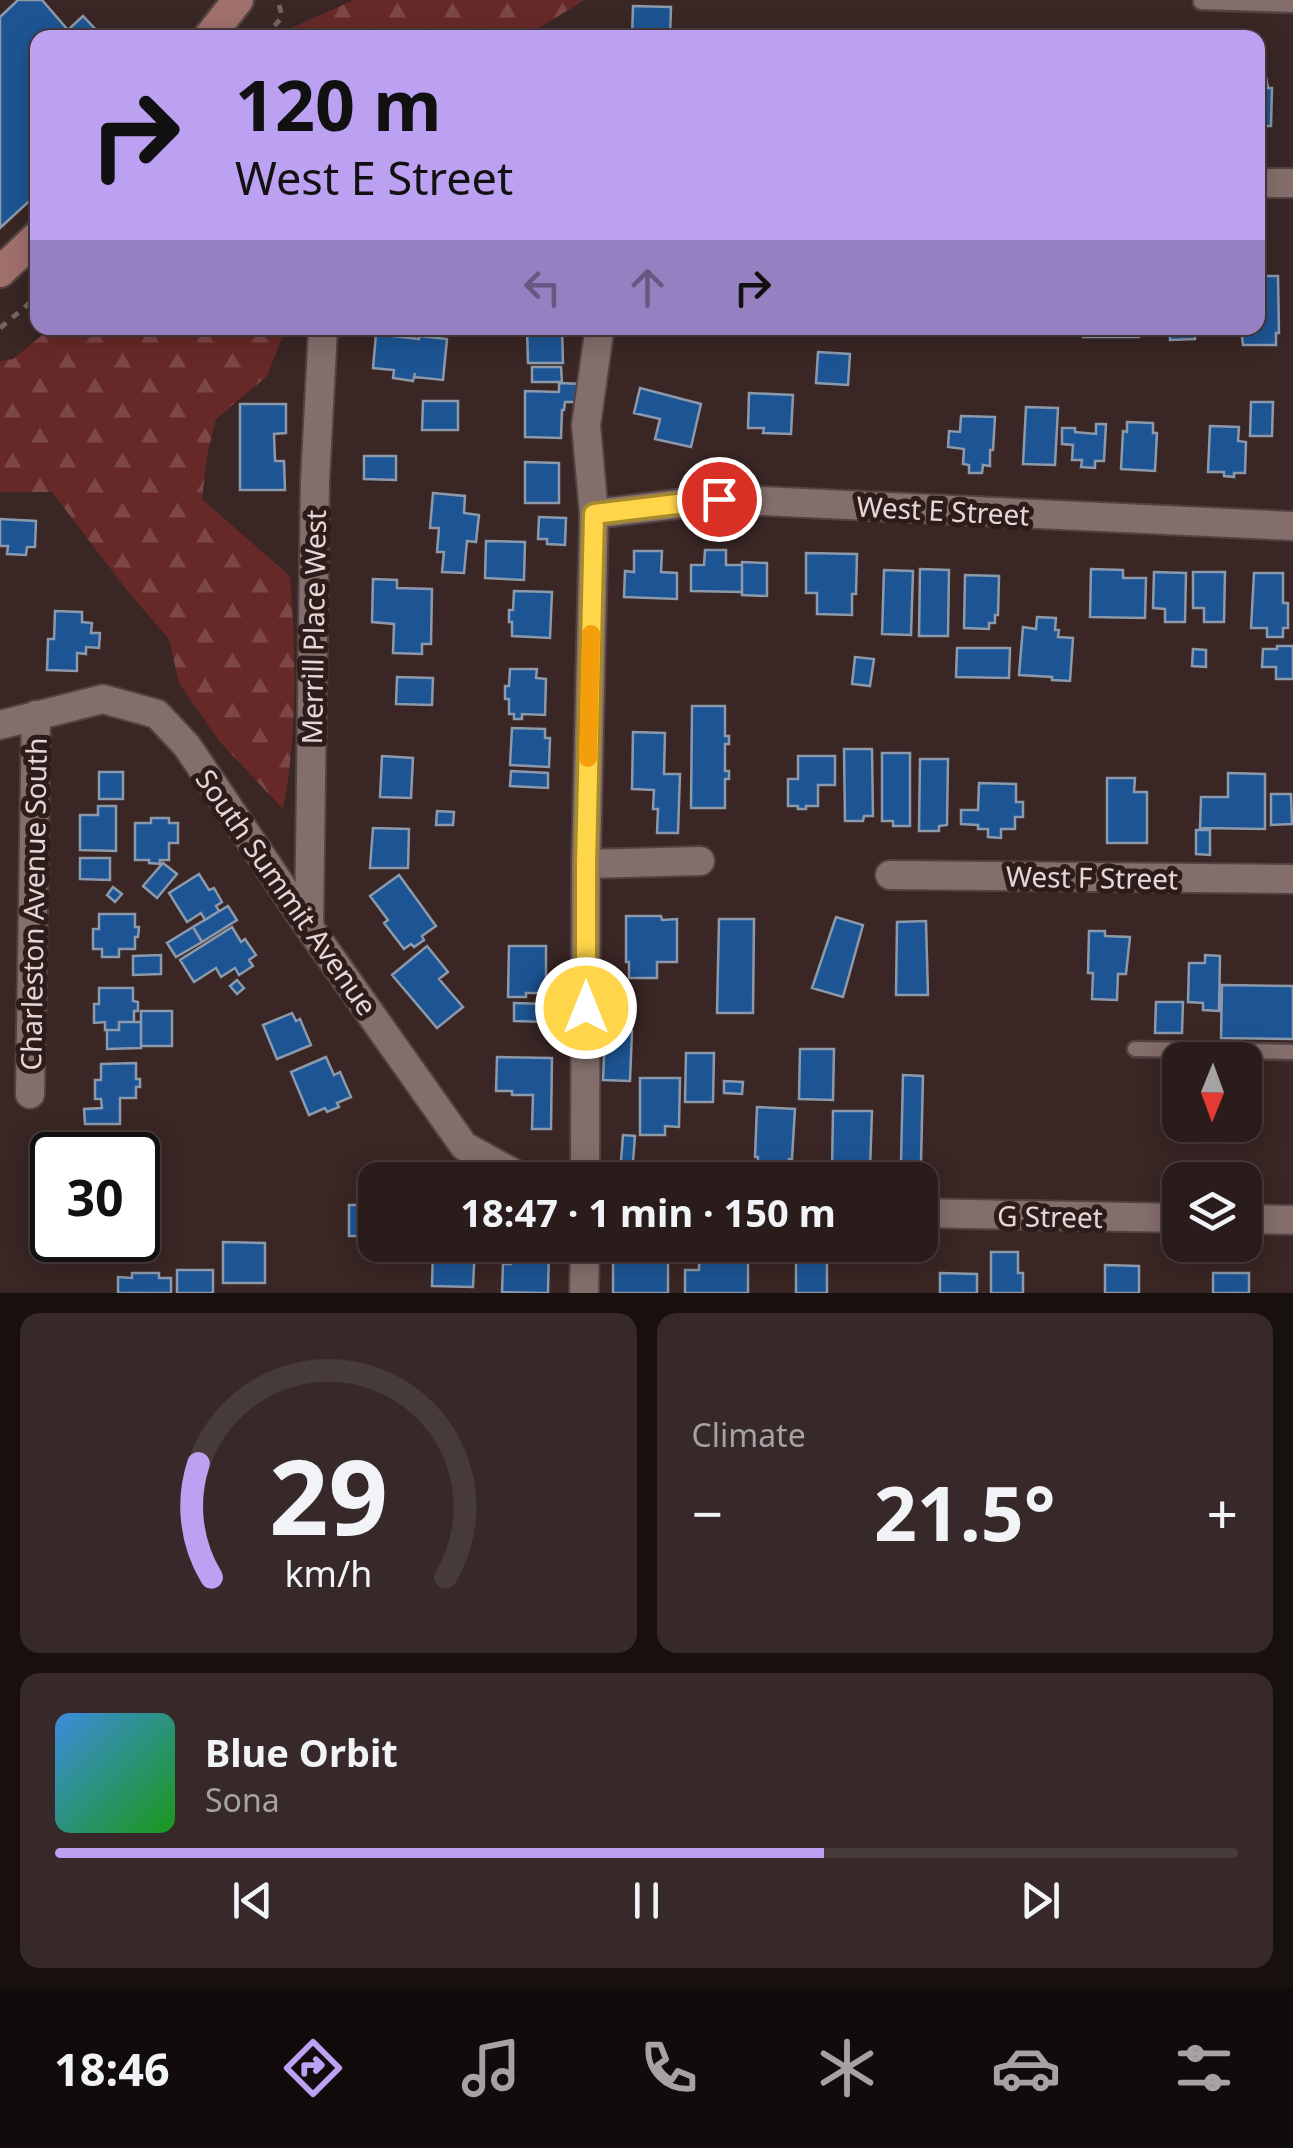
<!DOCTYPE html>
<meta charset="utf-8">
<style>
:root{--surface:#2b1c1c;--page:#372929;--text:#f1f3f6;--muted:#a6a1a3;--line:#473a3b;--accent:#bca0f2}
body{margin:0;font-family:"Noto Sans",sans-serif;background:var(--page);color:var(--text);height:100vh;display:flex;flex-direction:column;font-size:38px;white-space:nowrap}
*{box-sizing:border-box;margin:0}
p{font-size:32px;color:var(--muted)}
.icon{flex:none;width:55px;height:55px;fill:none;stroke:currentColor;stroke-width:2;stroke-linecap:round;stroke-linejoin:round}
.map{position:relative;height:1293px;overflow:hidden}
.sheet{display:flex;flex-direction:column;gap:20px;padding:20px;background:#180f0f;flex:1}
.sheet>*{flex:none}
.banner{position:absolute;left:30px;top:30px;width:1235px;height:305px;border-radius:20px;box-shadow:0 5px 25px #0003,0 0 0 2px var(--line);background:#bca0f2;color:#111;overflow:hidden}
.needle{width:65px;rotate:181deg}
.controls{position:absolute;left:1162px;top:1042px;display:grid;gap:20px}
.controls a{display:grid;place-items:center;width:100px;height:100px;border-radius:20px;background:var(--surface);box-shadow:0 5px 25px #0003,0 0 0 2px var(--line);font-size:50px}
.speed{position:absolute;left:30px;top:1132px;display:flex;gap:20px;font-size:50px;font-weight:700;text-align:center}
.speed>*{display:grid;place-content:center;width:130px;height:130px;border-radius:50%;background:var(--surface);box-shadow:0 5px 25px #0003,0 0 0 2px var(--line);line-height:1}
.speed .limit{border:5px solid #111;border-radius:15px;background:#fff;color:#111}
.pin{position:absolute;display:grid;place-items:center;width:85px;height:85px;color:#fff;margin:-42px;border:5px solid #fff;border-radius:50%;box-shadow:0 2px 10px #0007}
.me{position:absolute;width:110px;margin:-55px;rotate:0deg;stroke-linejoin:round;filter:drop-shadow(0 0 8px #0008)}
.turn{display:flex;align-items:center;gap:35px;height:210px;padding:0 40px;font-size:45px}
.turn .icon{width:130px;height:130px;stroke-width:2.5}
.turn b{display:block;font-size:70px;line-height:85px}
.lanes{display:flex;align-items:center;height:95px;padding:0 40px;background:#0003;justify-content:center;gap:50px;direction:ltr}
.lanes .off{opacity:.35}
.big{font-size:75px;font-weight:700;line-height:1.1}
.sheet .widget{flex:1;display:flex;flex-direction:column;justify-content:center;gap:15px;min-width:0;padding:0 35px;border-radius:20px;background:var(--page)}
.sheet .dial{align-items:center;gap:0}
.dial svg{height:260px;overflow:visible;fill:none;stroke:var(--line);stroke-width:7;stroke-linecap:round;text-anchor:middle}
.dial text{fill:var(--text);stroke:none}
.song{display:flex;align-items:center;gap:30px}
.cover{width:120px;height:120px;border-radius:15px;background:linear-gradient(135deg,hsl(210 70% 55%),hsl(120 70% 35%))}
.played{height:10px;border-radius:5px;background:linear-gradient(90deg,var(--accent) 65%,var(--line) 65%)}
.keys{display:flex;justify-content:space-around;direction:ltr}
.heat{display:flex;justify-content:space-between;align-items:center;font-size:55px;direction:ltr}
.sheet .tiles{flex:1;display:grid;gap:20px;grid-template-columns:1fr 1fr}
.widget:last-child{grid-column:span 2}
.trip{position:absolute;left:358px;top:1162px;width:580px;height:100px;border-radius:20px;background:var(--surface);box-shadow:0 5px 25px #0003,0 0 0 2px var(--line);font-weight:700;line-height:100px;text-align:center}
.tab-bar{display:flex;height:160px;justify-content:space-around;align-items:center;background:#110b0b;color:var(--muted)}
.tab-bar .icon{width:70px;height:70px}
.tab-bar .current{color:var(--accent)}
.tab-bar b{font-size:45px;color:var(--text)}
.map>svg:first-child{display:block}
.forest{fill:url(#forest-firs)}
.building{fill:#1d5594;stroke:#8c99aa;stroke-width:2.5}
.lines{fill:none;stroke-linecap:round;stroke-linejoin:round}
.lane-casing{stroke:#524342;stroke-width:19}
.street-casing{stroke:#524342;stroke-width:32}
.secondary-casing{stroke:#524342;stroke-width:35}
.path{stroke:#746362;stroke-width:5;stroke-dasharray:8 8;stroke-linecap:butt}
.lane{stroke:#846e6c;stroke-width:14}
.street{stroke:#846e6c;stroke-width:28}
.secondary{stroke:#a0706d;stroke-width:30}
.route-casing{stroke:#a68a30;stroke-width:25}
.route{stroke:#ffd54a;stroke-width:18}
.slow{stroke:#f59e0b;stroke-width:18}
.labels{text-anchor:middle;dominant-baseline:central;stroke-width:10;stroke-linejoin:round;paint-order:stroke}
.street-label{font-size:28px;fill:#e4d7d5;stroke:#2e1c1b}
</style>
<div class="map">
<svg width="1293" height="1293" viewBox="0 0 1293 1293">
<defs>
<pattern id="forest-firs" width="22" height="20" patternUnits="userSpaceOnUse" patternTransform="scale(2.5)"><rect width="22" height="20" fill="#662928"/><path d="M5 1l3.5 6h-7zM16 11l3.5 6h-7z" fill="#7c4746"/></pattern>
</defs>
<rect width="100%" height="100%" fill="#392625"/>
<path class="forest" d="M354,0H584L525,37H279L284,31Z
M51,328H286L267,376L216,419L207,456L202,499L290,576C296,655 298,731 283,809L219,741L179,683L169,639L129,593L52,492H0V361L13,359Z"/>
<path class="building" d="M18,0H42L68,30L83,16L99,33L94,38H38V193L0,228V17Z
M633,6L671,7L670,38H632Z
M921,34H956V38H921Z
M1258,72H1265L1268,88H1272L1271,126H1258Z
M1258,263H1259L1260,276H1278L1279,333H1276V345H1243L1241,328H1258Z
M527,328H562L563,363H528Z
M933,328H988V334H933Z
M1083,328H1139V337H1083Z
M1170,328H1218H1195V339L1170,340Z
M376,334L419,339V336L447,339L443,380L414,377L415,373L413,381L393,378L394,370L373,368Z
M818,352L850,354L848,385L816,383Z
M532,367H561L562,382H532Z
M559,383L582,384V402H565L564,410H562L561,438L525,437V391L559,392Z
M640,388L701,404L691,447L655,439L660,419L634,413Z
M749,393L793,395L791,434L763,433L764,428H748Z
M423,401H458V430H422Z
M1251,402H1273L1272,436H1250Z
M240,404H286V433L274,434L275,461H284L285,490H240Z
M1026,407L1058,408L1055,465L1023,464Z
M961,416L995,417L993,450H990V466L983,465L982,473H969V465L963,464L964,449L948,447L949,431L960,432Z
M1127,422L1153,423V433H1157L1155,471L1121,469L1123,431L1127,432Z
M1096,424H1106L1104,461H1095V468L1081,467L1082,460H1072L1073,445L1062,444V428H1075V432L1096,434Z
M1210,426L1239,427L1238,441L1246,442L1245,473H1234V477L1224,476V472H1208Z
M364,456H396V480L364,479Z
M525,462L559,463V503H525Z
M433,493L465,496L464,513L479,515L476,542L467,541L464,573L442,572L444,552H437L439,528H430Z
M539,517L566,518L565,545L547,544V539H538Z
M0,519L36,521L35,547H27L26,555L7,554L8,546H0Z
M486,541L525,542L524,580L485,578Z
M705,550H726V565H742V592L691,591V565H704Z
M634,551H662L661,572L677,573V599L624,597L625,571L634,572Z
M806,553L857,554L856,594H852V615L817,614V593H806Z
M742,562L767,563V596L742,595Z
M920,569L949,570L948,636H919Z
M1091,569L1123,570V578H1146L1145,618L1090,617Z
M884,570L913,571L911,635L882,634Z
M1154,572L1186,573L1185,622H1165V609L1153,608Z
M1193,572H1225L1224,622H1204V608H1193Z
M1254,573H1283V603H1288V628H1283V637H1267V628H1251Z
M965,575L999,576L998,615H995V623H989V629L964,628Z
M373,579L397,580V588L432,589L431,644H422V654L393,653L394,624L372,622Z
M514,591L552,592L550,638L512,636V622H509V610H513Z
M55,611L82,612V622L92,623L91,633H100L99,648L86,647V654L77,653V671L47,670L48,639H54Z
M1037,617L1056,618L1055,630H1059L1058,637L1073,638L1070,681L1052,680V677L1019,675L1023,627L1036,629Z
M1277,646H1293V679H1276V667H1262L1263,649H1277Z
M957,648H1010L1009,678L956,677Z
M1193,649L1206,650V667L1192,666Z
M855,657L874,659L870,686L852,684Z
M510,669H537L536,678L546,679L545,715L522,714V719H514V714H509V699H505V686H509Z
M397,677L433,678L432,705L396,704Z
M692,706H725V736H729V744H725V771H729V779H725V808H691Z
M512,728L545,729V738H550L549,767L510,765Z
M633,732L665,733L664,774H680L678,833H657L658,809H653L654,790L632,789Z
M844,749H872L873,816H864L863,821H845Z
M882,753H910V826H893V821H882Z
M382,756L413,758L411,798L380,797Z
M798,756H835V785H818V806H806V809H798V806H788V779H798Z
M920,759H948L947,825L939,826V831H919Z
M511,771L548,773V788L510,786Z
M99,772H123V799H99Z
M1228,773L1265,774V829L1200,828L1201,797H1228Z
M1107,778H1135L1134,792H1147V843H1107Z
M979,783L1016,784V802H1023V817H1015V829H1001V838L988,837V829H978V825L961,824V810H978Z
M1271,794H1291L1292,824L1271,825Z
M98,806H116V851L80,850V815H98Z
M437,811L454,812L453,825H436Z
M151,818H169V823H178V843H169V860H160V864L149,863V860H135V823H151Z
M373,828L409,829L408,868H370Z
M1196,830H1210V855L1196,854Z
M80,858H110V880L80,879Z
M163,863L177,874L157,898L143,886Z
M199,874L209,890L214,888L222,902L216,906L219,911L205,920L201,913L187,922L169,893Z
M399,875L436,926L422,936L424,940L414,947L411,944L404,949L384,923L388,920L370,896Z
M113,887L122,894L115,902L107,895Z
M228,906L237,920L202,942L193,927Z
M99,914H135V927H139L138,937H135V949H119V957H102V949H93V929H99Z
M626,916H661L662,920L677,919V962H657V978H629V962H626Z
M836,917L863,925L843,997L812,988Z
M719,919H754L753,1013H717Z
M926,921L928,995H896L897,922Z
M193,927L202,942L176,957L167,943Z
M232,927L241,942L245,939L256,955L249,960L253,966L239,975L235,968L221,977L216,968L194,982L180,960Z
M1089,931H1105V936L1130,937L1126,974H1118L1117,1000L1092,999L1093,973H1088Z
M427,946L448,972L439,979L463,1007L437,1028L392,975Z
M509,946H546V993H526V997H508Z
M161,955V974L133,975V956Z
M1205,955L1220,956L1219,1011L1203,1010V1003L1188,1002L1189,963H1205Z
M237,980L244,988L237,994L230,986Z
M1222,985L1293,986V1039L1221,1038Z
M99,988H133V1001L138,1002V1011H134V1022H119V1030H105V1022L94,1023V1004H99Z
M1156,1002H1183L1182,1033H1155Z
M514,1003L545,1004V1022L514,1021Z
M141,1011H172V1046H141Z
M292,1013L296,1021L300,1019L311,1045L277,1059L263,1025Z
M119,1022H141V1048L107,1049V1030H119Z
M605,1030L632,1031L630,1081L603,1080Z
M800,1049H834L833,1100L799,1099Z
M686,1053H714L713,1102H685Z
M326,1057L334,1075L340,1072L351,1097L337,1103L339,1107L327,1112L325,1108L309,1115L291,1072Z
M497,1057L552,1058L551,1129H532L533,1095H512V1091H496Z
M136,1063V1079H140V1087H136V1098H120V1124H85L84,1109L102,1108L101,1099H95V1080H101V1064Z
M903,1075L923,1076L921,1163L901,1162Z
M640,1078H680L679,1127L665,1126V1135H640Z
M724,1081L743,1082L742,1094L724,1093Z
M757,1107L795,1109L792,1159H789V1165L758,1164V1157H755Z
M833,1111H872L870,1170L832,1169Z
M623,1135L635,1136L633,1162L621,1161Z
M365,1200H375V1245H393L374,1246V1236H349V1205H365Z
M223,1242L265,1243V1283H223Z
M452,1245H475L473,1287L432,1286L433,1250H451Z
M628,1247H647V1255H668V1293H613V1255H628Z
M511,1248L549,1249L548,1293L502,1292L503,1264H511Z
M991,1252H1018V1273H1023V1293H991Z
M796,1253H827V1293H796Z
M701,1256L748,1259V1293H685V1270H699V1258H701Z
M1105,1265L1139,1266V1293H1105Z
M177,1270H213V1293H177Z
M132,1273H159V1278H171V1293H118V1277L132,1278Z
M940,1273L977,1274V1293H940Z
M1213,1273H1249V1293H1213Z"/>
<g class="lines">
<defs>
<path id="lane" d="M1201,2L1293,5
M1135,1049L1293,1052"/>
<path id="street" d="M1258,183H1293
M594,514L719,499L1293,526
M0,725L103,699L157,714L187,746L309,927L464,1146L522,1178L529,1180
M586,864L700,861
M890,875L1293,879
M309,927L315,481L323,328
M30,1094L36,715
M585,1180L586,864L594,514L586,425L599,333
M920,1213L1180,1218
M1245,1219L1293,1220
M584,1293L585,1245"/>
<path id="secondary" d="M208,38L238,0
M0,272L38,236"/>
</defs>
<use href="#lane" class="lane-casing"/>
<use href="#street" class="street-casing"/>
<use href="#secondary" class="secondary-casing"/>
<path class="path" d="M264,38L282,17L278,0
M0,328L38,296"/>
<use href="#lane" class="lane"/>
<use href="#street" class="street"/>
<use href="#secondary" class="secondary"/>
</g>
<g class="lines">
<defs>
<path id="route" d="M586,1008V864L594,514L719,499"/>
</defs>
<use href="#route" class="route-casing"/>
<use href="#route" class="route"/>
<path class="slow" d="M588,758L591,634"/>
</g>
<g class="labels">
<g class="street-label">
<text transform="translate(943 510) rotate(3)">West E Street</text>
<text transform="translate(313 627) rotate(-89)">Merrill Place West</text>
<text transform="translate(1092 877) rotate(1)">West F Street</text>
<text transform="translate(287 892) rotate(55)">South Summit Avenue</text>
<text transform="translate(33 904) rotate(-89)">Charleston Avenue South</text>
<text transform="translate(1050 1216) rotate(1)">G Street</text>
</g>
</g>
</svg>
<div class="controls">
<a><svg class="needle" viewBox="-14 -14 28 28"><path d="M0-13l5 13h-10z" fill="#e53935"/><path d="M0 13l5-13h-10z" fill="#a6a1a3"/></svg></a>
<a><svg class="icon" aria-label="layers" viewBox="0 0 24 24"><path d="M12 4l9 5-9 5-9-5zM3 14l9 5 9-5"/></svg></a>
</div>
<div class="speed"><div class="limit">30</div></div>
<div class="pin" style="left:719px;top:499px;background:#d93025"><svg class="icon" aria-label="arrive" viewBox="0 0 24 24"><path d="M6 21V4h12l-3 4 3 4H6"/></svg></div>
<svg class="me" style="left:586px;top:1008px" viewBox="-20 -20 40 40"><circle r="17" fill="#ffd54a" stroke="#fff" stroke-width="3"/><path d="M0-11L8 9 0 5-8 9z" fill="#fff"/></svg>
<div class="trip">18:47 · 1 min · 150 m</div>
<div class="banner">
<div class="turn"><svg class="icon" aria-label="right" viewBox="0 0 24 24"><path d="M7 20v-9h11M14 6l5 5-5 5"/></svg><div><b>120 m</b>West E Street</div></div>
<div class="lanes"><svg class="icon off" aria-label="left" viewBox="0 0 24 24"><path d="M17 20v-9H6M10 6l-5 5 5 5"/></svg><svg class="icon off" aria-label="ahead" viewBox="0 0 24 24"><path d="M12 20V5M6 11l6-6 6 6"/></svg><svg class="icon" aria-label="right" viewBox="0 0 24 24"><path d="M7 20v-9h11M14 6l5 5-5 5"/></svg></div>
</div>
</div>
<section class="sheet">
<div class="tiles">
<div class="widget dial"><svg viewBox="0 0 100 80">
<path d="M14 69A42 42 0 1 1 86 69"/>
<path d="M14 69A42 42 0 0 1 10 34" stroke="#bca0f2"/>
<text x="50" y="56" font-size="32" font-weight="700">29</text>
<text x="50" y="72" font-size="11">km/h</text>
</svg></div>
<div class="widget"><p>Climate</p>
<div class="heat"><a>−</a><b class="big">21.5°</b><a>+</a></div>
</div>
<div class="widget">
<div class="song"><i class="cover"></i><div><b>Blue Orbit</b><p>Sona</p></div></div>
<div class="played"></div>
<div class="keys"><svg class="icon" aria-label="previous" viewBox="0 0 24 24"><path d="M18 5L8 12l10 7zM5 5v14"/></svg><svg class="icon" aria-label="pause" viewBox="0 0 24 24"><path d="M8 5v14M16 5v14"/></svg><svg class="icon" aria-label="next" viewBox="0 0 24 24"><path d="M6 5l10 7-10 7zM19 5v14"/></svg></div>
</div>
</div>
</section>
<nav class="tab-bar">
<b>18:46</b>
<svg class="icon current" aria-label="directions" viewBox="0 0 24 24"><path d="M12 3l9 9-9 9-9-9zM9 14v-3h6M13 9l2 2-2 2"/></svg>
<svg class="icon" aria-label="music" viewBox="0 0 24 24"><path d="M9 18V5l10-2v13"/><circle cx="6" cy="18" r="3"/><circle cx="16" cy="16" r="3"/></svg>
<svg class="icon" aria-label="phone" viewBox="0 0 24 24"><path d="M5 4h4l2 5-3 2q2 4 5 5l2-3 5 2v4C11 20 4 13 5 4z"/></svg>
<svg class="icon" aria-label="climate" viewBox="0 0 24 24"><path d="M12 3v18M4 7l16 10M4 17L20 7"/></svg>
<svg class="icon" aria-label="car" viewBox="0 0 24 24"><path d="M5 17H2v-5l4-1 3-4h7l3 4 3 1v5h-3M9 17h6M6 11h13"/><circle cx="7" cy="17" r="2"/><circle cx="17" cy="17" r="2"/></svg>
<svg class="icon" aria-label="filters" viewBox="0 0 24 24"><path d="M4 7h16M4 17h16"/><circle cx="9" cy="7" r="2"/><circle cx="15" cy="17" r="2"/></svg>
</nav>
